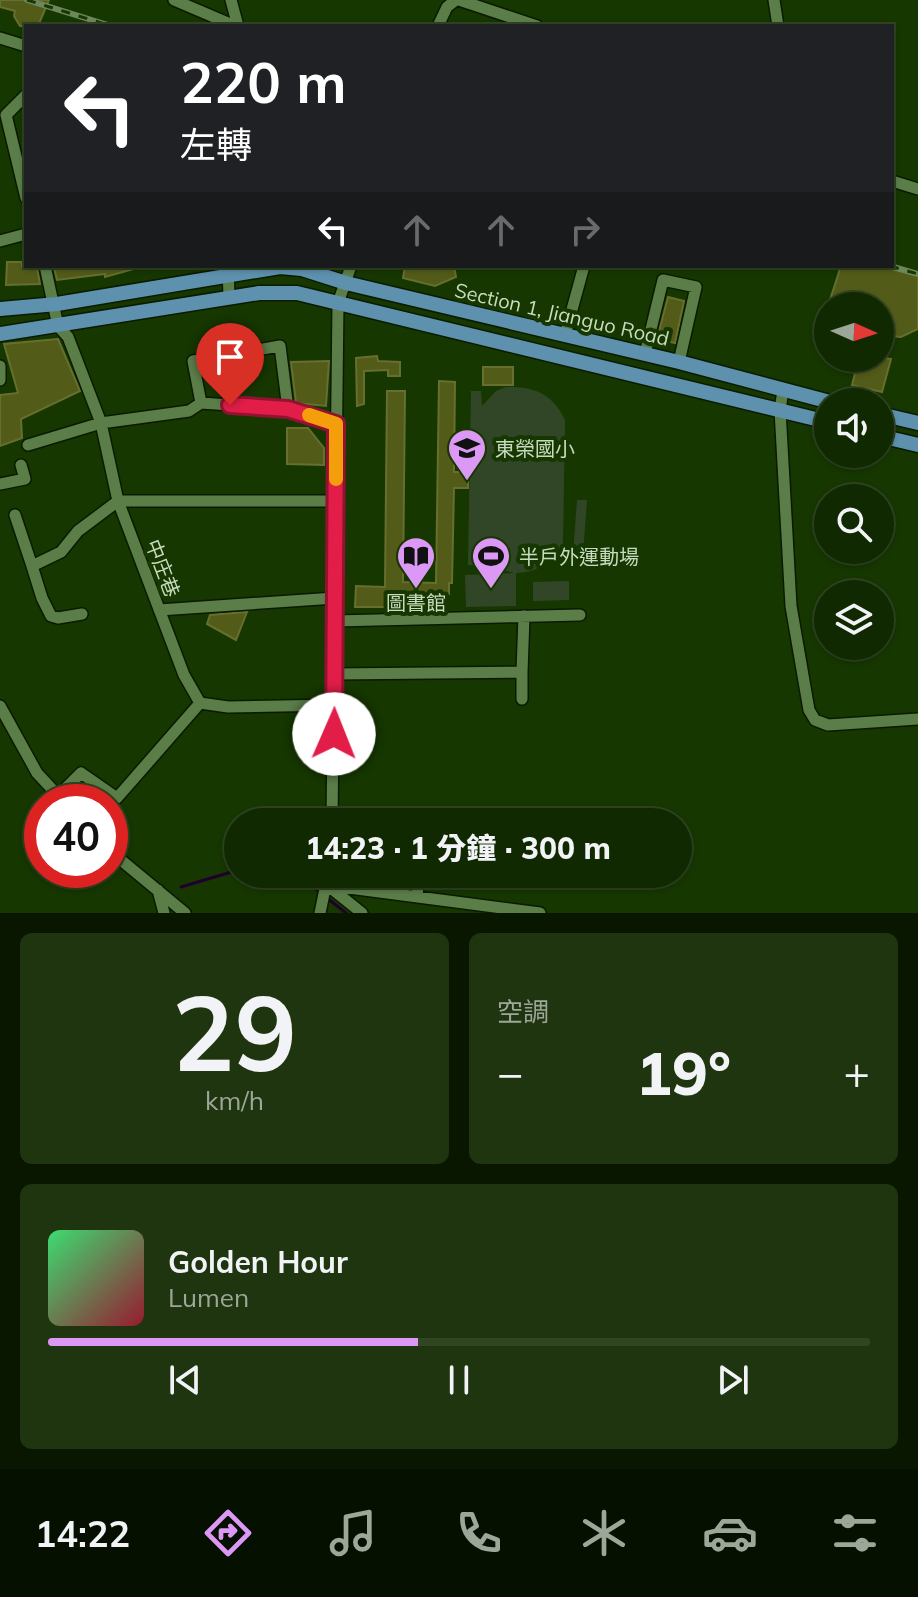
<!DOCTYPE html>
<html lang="zh-TW">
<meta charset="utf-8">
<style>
:root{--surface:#102900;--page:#1e350f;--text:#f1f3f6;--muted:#9ca699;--line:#304522;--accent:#db99f5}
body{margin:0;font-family:Mulish,"Noto Sans TC",sans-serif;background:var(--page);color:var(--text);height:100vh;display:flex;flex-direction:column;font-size:30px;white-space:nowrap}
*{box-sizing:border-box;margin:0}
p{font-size:26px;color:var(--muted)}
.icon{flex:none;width:44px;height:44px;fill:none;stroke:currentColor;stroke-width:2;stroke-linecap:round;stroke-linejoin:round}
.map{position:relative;height:913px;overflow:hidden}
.side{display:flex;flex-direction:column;gap:20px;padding:20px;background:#091700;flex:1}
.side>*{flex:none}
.guide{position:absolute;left:24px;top:24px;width:870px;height:244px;border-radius:0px;box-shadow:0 2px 6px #0004,0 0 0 2px var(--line);background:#202124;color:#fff;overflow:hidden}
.needle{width:52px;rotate:93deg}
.fabs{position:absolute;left:814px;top:292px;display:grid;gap:16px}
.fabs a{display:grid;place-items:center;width:80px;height:80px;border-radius:50%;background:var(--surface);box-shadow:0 2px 6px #0004,0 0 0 2px var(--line);font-size:40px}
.speed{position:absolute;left:24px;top:784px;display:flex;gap:16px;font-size:40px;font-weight:700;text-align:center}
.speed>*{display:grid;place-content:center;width:104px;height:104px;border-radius:50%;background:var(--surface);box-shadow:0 2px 6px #0004,0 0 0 2px var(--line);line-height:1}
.speed .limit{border:12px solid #d22;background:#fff;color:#111}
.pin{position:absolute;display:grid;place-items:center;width:68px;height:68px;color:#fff;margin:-82px -34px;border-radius:50% 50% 50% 0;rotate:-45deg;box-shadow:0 0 8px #0007}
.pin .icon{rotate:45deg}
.me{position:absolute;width:88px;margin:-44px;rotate:1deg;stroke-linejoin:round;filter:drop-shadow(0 0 6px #0008)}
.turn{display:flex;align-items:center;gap:28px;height:168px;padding:0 24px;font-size:36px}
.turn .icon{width:104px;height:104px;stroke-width:2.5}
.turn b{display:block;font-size:56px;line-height:68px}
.lanes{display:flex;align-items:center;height:76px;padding:0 24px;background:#0003;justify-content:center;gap:40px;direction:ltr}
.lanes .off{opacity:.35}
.big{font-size:60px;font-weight:800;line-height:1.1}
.side .widget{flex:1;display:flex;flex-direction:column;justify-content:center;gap:12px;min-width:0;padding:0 28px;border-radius:12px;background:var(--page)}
.side .dial{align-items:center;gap:0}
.dial b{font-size:104px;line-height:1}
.song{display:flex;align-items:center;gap:24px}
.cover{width:96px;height:96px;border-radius:12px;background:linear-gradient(135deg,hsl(140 70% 55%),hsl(350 70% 35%))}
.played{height:8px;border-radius:4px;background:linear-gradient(90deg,var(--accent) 45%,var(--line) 45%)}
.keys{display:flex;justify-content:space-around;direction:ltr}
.heat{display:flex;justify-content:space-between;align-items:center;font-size:44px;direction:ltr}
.side .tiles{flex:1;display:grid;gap:20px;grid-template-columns:1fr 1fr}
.widget:last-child{grid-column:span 2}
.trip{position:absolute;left:224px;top:808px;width:468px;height:80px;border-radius:40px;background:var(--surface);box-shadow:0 2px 6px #0004,0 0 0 2px var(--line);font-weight:800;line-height:80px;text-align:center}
.tab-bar{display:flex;height:128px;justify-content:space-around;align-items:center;background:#061000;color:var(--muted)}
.tab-bar .icon{width:56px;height:56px}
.tab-bar .current{color:var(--accent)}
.tab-bar b{font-size:36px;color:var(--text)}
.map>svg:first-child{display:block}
.green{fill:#314626}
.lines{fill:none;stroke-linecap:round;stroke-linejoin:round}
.stream{stroke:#20002b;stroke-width:3}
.building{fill:#535b19;stroke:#666f2e;stroke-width:2}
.minor-casing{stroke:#0a1b02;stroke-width:14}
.major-casing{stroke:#0a1b02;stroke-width:17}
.minor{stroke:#5b7e49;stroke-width:11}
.major{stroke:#5d91ae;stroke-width:14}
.rail-casing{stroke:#6d875d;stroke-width:6}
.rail{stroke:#163700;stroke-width:3;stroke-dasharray:9;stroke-linecap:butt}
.route-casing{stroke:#92132f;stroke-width:20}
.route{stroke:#e11d48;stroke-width:14}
.slow{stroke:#f59e0b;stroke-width:14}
.labels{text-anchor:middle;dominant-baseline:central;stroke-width:8;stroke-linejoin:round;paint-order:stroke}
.street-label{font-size:20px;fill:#c8dbbf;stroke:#163700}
.poi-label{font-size:20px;fill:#c8dbbf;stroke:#163700;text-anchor:start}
</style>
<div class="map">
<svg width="918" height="913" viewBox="0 0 918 913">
<rect width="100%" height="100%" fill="#163700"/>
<path class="green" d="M506,387C534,386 553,394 565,420L563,544C551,562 537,573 516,573V606L466,607L465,575L514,573L494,567L479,554L478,565H468L471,391H481L482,406L496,391Z
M577,500H587L582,568H572Z
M569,581V600L533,601V582Z"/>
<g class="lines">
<path class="stream" d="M283,874L297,879
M308,883L321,893
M181,887L238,870
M327,898L346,913"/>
</g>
<path class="building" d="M0,0H49L38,26H20L14,16L15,11L0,7Z
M7,262H22V266L37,267L40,284L6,285Z
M67,266H136L137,268L105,277V274L57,280L54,268Z
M405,266H454L456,277L435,286L403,278Z
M841,266H880L918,275V329L901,337L880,335V306H828Z
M668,297L684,301L675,343L657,339Z
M58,339L80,391L21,419L22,438L0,446V395L18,393L4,344Z
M377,356L378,361L400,362V376H388V370L364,371V404L357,406L356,358Z
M880,357L891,359L882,392L852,385L859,358Z
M329,361L326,406L296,403L291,362Z
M483,367H513V385H483Z
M439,381L455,382L454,472H468V488H454L452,583H449V594H441V604L390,603L389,607H355L356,586L385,587L387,391H405L403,582L436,583Z
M287,428H308L324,448V465L287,464Z
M247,612L236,640L207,624L210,615Z"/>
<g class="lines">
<defs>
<path id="minor" d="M174,0L235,26
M231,0L238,26
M459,0L537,26
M774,0L778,26
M438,26L447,7L456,0
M0,38L26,46
M26,95L6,115L26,198
M892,181L918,189
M0,241L26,234
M45,266L58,326L68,337L101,423L118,501L184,675L200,703L228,707L335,705
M228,266L229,297
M565,335L584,266
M645,354L663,280L696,287L679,362
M0,366V380
M783,390L780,410L791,606L809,710L815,720L828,725L918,719
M201,403L288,409
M28,445L101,423L189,411L201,403L193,361L280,346L288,409L336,424
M0,484L25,479L21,465
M15,515L32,566L61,552L78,531L118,501H336
M32,566L42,598L51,616L58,618L82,614
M159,610L335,598
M335,621L580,615
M334,674L522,672L524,616
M522,699V672
M0,706L37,773L64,802
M58,796L81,773L117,798L200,703
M332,822L338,303L351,266
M110,851L185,913
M298,874L326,885L540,913
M327,885L362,913
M158,890L164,913
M417,897L419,874
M320,913L328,874"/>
<path id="major" d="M0,309L57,304L280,267L302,269L346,283L679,362L830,402
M0,334L259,293H297L828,422
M880,414L918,423
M880,436L918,445"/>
</defs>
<use href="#minor" class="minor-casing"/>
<use href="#major" class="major-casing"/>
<use href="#minor" class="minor"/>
<use href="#major" class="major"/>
<defs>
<path id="rail" d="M27,0L111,26
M890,266L918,274"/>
</defs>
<use href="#rail" class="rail-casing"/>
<use href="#rail" class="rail"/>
</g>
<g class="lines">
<defs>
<path id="route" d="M230,405L288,409L336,424L334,734"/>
</defs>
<use href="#route" class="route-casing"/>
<use href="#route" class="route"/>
<path class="slow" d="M309,415L336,424V479"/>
</g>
<defs>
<symbol id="school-pin" viewBox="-11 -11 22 30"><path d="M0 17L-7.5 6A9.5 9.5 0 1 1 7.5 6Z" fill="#db99f5" stroke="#163700"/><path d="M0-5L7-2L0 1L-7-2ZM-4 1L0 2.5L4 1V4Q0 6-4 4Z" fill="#111"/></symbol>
<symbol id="library-pin" viewBox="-11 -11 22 30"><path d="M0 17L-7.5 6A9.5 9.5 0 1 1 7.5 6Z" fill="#db99f5" stroke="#163700"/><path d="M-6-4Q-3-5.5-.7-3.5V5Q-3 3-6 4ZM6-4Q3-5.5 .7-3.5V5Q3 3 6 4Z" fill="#111"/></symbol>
<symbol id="stadium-pin" viewBox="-11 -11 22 30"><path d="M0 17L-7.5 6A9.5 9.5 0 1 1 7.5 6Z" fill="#db99f5" stroke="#163700"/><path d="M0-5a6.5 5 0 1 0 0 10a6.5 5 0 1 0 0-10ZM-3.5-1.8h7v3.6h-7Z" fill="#111"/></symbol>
</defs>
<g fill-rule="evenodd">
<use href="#school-pin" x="445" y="426" width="44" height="60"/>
<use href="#library-pin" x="394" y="534" width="44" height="60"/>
<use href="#stadium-pin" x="469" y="534" width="44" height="60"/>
</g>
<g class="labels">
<g class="street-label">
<text transform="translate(562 314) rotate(13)">Section 1, Jianguo Road</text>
<text transform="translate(163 568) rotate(69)">中庄巷</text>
</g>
<g class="poi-label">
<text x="495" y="448">東榮國小</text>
<text x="519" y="556">半戶外運動場</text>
<text x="416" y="602" text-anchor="middle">圖書館</text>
</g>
</g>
</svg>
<div class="fabs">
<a><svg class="needle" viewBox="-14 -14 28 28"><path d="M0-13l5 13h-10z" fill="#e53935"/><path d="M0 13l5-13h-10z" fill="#9ca699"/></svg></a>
<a><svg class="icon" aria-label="sound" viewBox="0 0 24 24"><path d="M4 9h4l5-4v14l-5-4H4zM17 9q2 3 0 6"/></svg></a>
<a><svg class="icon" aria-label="search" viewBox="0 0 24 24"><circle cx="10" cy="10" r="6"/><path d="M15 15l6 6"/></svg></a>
<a><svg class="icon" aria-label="layers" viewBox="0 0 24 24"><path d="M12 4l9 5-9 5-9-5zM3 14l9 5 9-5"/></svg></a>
</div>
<div class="speed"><div class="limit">40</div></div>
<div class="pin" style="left:230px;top:405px;background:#d93025"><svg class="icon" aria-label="arrive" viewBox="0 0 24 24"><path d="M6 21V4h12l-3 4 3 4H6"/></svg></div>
<svg class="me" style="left:334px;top:734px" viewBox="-20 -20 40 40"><circle r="19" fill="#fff"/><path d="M0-13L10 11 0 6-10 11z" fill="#e11d48"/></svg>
<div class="trip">14:23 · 1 分鐘 · 300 m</div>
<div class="guide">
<div class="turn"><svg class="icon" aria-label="left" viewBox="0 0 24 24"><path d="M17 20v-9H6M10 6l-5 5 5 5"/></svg><div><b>220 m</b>左轉</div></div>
<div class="lanes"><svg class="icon" aria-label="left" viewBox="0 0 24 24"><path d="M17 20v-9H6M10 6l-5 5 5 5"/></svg><svg class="icon off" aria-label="ahead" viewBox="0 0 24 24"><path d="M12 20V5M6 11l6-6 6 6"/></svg><svg class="icon off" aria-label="ahead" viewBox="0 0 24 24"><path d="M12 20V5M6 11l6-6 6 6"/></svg><svg class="icon off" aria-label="right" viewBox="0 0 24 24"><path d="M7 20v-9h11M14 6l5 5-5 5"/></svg></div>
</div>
</div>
<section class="side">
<div class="tiles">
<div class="widget dial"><b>29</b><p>km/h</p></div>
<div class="widget"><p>空調</p>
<div class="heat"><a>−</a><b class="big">19°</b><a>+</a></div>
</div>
<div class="widget">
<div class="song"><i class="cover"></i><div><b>Golden Hour</b><p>Lumen</p></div></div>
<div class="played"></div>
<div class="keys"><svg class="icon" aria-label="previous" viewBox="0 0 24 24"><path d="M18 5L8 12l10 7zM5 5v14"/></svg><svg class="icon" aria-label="pause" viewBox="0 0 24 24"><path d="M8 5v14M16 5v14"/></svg><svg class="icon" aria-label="next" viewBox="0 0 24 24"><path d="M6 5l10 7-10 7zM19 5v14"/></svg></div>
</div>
</div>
</section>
<nav class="tab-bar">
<b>14:22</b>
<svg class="icon current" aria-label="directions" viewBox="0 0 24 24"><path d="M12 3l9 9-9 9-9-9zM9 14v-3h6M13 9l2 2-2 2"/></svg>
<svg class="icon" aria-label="music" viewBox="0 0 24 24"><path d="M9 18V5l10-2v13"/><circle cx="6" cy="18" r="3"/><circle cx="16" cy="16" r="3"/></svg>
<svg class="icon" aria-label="phone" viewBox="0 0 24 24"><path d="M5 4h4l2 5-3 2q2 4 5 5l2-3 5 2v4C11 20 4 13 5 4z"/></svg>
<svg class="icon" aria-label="climate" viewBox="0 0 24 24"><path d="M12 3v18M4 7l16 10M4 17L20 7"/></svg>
<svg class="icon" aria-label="car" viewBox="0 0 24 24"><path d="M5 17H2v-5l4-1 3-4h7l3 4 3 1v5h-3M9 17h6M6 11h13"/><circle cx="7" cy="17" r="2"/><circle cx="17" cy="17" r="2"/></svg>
<svg class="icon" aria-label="filters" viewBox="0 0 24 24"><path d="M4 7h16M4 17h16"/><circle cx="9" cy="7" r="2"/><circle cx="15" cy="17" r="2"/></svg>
</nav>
